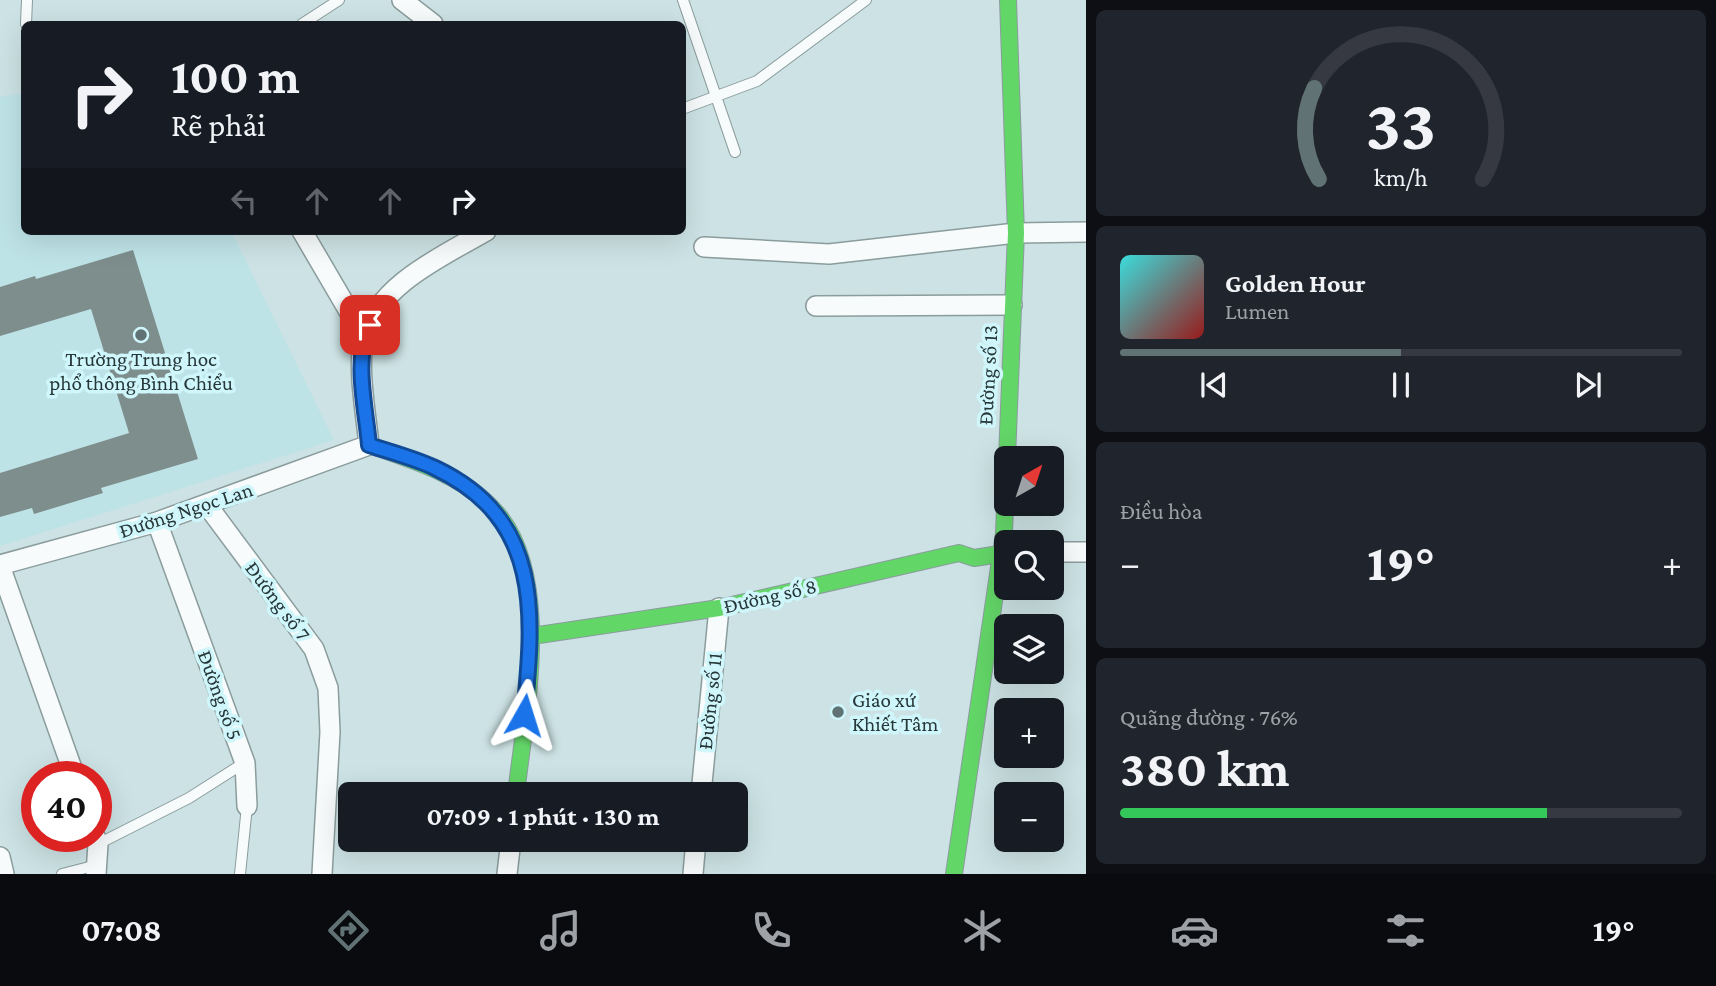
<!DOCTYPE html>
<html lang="vi">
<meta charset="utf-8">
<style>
:root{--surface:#171b24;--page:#20242c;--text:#f1f3f6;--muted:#9ea1a6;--line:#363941;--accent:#617274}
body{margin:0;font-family:"Crimson Pro",serif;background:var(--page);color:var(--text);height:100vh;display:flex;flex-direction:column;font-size:26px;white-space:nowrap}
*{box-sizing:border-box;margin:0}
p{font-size:23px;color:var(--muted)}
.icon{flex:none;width:38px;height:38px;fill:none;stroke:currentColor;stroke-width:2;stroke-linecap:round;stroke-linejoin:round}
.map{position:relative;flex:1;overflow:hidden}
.panel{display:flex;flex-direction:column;gap:10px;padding:10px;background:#0d0f14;width:630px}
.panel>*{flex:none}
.guide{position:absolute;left:21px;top:21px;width:665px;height:214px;border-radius:10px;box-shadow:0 7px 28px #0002;background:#171b24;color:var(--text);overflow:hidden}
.needle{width:46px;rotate:39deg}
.controls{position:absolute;left:994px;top:446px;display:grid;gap:14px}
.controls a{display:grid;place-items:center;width:70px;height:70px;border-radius:10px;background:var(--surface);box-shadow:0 7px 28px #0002;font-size:35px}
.speed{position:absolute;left:21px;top:761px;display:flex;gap:14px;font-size:35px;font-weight:700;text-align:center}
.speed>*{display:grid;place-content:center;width:91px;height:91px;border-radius:50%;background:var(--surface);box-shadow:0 7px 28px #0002;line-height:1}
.speed .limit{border:10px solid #d22;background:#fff;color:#111}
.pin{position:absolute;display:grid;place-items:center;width:60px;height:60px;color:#fff;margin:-30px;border-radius:14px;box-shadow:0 4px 10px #0006}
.me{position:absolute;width:77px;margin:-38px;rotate:6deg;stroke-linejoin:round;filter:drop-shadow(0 0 5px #0008)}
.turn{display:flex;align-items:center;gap:24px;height:147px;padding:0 35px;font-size:32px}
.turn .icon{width:91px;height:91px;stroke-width:2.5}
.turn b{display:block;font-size:49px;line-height:60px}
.lanes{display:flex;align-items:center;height:66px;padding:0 35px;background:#0003;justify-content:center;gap:35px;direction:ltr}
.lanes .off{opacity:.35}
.big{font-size:52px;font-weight:700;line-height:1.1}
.panel .tile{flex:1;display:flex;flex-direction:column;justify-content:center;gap:10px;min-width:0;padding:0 24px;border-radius:10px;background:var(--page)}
.panel .dial{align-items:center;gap:0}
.dial svg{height:182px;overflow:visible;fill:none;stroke:var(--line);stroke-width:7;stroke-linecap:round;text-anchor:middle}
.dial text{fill:var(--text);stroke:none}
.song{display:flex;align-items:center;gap:21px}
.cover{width:84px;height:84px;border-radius:10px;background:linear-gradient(135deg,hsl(180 70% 55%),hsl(0 70% 35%))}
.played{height:7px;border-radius:4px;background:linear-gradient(90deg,var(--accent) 50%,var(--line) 50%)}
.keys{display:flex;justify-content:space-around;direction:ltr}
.heat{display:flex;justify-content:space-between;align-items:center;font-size:38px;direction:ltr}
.charge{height:10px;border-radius:5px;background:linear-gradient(90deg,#34c759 76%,var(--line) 0)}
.trip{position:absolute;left:338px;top:782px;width:410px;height:70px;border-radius:10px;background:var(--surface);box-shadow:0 7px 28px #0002;font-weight:700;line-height:70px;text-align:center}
.menu{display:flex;height:112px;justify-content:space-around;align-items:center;background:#090b0e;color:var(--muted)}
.menu .icon{width:49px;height:49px}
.menu .active{color:var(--accent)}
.menu b{font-size:32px;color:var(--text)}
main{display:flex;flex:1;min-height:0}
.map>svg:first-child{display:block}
.built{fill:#bee3e7}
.building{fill:#7e8e8d}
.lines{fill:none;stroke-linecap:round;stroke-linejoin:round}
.lane-casing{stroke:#8b9c9d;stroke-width:12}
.street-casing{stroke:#8b9c9d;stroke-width:22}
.fast-casing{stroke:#8b9c9d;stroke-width:18}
.lane{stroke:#f7fbfb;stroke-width:10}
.street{stroke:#f7fbfb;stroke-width:19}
.fast{stroke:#63d668;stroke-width:16}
.route-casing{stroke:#114b97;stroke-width:18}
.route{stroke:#1a73e8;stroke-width:12}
.poi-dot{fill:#617274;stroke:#cff7fb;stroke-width:2.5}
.labels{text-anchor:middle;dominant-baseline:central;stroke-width:7;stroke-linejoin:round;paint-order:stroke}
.poi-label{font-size:21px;fill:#273638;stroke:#cff7fb}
.street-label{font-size:21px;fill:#273638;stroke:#cff7fb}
</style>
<main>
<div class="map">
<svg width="1086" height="874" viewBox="0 0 1086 874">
<rect width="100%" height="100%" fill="#cce2e4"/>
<path class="built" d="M24,93V231H231L334,440L0,546V97Z"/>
<path class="building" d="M133,250L198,459L101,488L103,493L34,514L32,508L0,517V473L129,433L91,309L0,336V287L35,276L36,279Z"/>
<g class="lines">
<defs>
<path id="lane" d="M683,0L735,152
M26,24L27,0
M302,24L339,0
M682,109L757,81L866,0
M98,844L189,798L244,763
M62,874L97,865
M240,874L247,806"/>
<path id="street" d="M402,0L433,24
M302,231L364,337
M704,247L829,254L1016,233L1086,232
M816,306L1012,305
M207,505L314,649L328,688L330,732L322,874
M157,522L245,763L247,806
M1052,552H1086
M0,565L157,522L369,445C366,414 357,367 364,338C377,285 443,256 486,231
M0,566L75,777
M701,794L719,608
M95,836L98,844L96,874
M0,857L4,874
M507,874L511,840
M693,874L696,840"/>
<path id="fast" d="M369,445C412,460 460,474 492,508C555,571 525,714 516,794
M532,636L719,608L959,553L974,558L1006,553
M954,874L1004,533L1016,233L1008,0"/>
</defs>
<use href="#lane" class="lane-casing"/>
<use href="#street" class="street-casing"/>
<use href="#fast" class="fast-casing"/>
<use href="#lane" class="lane"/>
<use href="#street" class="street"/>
<use href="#fast" class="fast"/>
</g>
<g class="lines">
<defs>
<path id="route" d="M370,325C353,358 366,409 369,445C390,452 414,458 435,468C543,519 534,615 524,715"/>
</defs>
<use href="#route" class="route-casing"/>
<use href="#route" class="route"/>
</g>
<g class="poi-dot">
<circle cx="141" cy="335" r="7"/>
<circle cx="838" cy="712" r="7"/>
</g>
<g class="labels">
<g class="poi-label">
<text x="141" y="359">Trường Trung học<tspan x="141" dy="24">phổ thông Bình Chiểu</tspan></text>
<text x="852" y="700" text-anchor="start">Giáo xứ<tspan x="852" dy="24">Khiết Tâm</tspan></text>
</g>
<g class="street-label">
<text transform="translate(988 375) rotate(-87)">Đường số 13</text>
<text transform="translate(186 510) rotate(-18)">Đường Ngọc Lan</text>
<text transform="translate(770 596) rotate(-13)">Đường số 8</text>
<text transform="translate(278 601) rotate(53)">Đường số 7</text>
<text transform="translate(220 695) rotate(70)">Đường số 5</text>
<text transform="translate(710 701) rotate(-84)">Đường số 11</text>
</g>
</g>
</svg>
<div class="controls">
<a><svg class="needle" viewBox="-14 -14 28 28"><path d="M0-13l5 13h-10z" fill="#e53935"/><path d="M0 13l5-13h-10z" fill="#9ea1a6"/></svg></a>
<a><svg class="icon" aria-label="search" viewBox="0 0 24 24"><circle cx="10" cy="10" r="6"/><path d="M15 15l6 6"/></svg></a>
<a><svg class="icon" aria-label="layers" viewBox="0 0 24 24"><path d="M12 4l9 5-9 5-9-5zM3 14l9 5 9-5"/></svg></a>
<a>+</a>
<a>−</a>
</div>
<div class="speed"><div class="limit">40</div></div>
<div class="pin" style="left:370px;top:325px;background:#d93025"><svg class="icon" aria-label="arrive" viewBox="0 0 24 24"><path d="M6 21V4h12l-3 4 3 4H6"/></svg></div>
<svg class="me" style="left:524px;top:715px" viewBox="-20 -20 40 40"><path d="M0-17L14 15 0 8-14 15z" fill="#1a73e8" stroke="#fff" stroke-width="4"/></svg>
<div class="trip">07:09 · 1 phút · 130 m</div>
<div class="guide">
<div class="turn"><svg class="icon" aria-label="right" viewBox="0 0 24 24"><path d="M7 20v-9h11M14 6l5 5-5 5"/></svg><div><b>100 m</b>Rẽ phải</div></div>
<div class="lanes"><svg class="icon off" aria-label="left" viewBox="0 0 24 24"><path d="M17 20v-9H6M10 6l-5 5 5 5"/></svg><svg class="icon off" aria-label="ahead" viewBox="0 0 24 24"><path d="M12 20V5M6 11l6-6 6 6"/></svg><svg class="icon off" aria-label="ahead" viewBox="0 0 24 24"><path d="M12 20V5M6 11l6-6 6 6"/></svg><svg class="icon" aria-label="right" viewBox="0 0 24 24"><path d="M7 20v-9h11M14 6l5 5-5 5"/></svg></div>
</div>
</div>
<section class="panel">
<div class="tile dial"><svg viewBox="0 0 100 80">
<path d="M14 69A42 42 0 1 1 86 69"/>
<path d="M14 69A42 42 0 0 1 12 29" stroke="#617274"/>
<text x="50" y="56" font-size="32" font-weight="700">33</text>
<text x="50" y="72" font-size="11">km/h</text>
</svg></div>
<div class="tile">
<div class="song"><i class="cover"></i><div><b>Golden Hour</b><p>Lumen</p></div></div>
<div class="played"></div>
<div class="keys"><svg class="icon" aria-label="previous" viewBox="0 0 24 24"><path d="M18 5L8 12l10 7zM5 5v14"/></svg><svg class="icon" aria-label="pause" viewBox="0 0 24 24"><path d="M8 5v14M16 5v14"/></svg><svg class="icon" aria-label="next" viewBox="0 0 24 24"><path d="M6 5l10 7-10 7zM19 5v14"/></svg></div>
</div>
<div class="tile"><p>Điều hòa</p>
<div class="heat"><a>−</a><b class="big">19°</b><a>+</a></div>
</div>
<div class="tile"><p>Quãng đường · 76%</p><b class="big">380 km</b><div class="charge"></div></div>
</section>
</main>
<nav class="menu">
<b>07:08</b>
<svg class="icon active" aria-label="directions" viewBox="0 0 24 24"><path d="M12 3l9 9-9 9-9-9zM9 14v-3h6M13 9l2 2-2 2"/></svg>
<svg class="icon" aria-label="music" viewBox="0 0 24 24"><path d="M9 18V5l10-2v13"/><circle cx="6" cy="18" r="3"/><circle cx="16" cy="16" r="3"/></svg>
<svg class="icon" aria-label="phone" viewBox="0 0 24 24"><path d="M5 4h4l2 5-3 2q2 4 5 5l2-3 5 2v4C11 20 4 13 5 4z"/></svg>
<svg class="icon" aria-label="climate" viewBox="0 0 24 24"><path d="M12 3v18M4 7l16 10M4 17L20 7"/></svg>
<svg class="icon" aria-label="car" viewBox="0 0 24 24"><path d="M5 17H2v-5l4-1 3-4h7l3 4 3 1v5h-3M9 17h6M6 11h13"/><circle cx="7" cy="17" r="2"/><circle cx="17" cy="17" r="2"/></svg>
<svg class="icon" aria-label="filters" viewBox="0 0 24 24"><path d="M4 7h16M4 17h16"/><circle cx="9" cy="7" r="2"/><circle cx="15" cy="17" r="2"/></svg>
<b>19°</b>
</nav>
